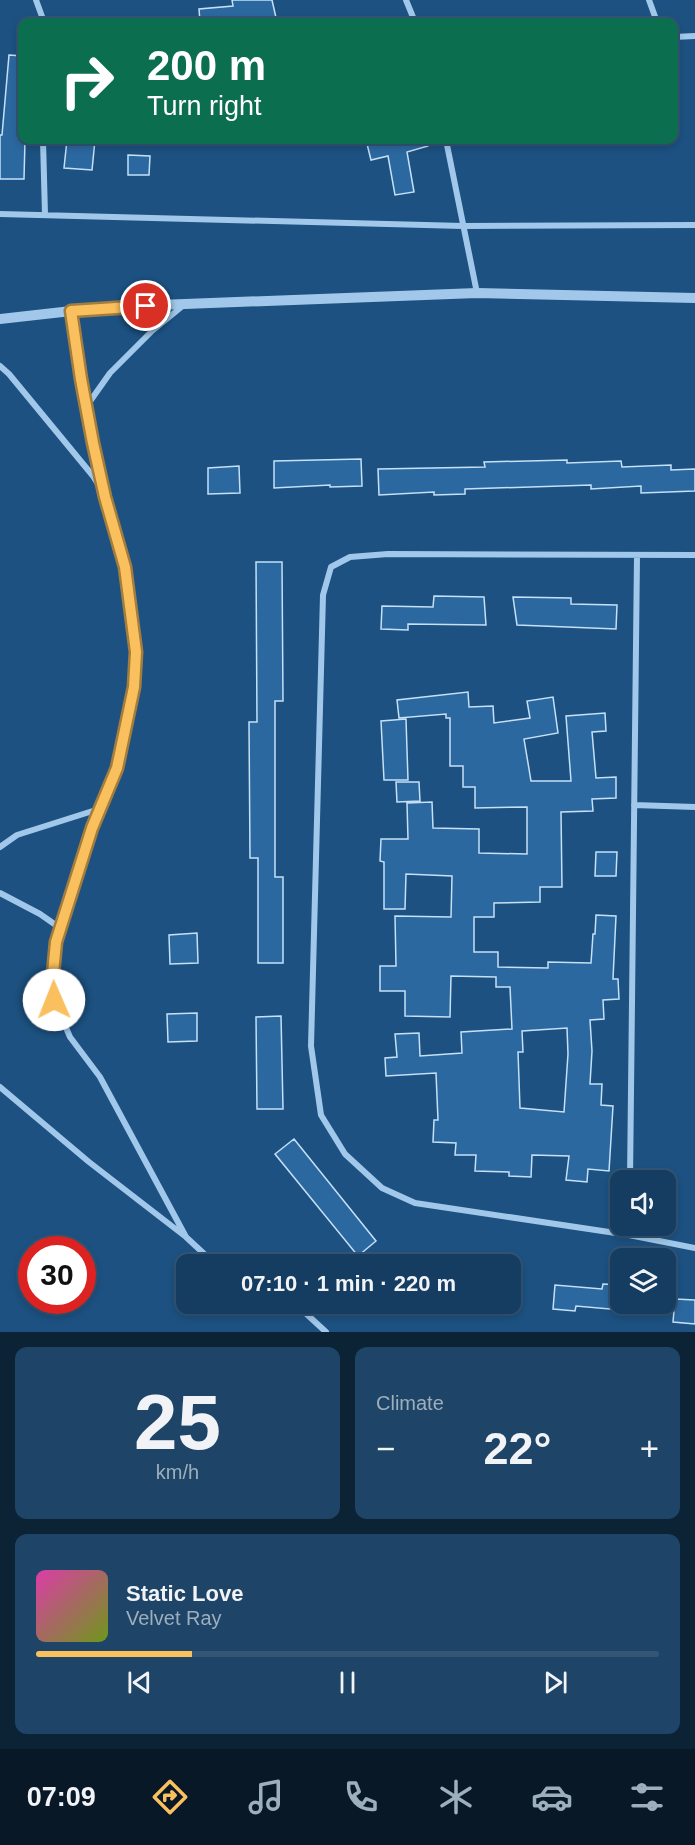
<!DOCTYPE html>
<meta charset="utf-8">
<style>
:root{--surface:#153d61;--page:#1e4467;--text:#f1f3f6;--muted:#9daebd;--line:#345676;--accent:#fac05e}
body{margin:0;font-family:Helvetica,sans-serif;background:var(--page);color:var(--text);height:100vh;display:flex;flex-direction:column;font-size:22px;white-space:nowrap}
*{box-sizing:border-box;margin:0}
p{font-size:20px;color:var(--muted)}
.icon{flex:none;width:33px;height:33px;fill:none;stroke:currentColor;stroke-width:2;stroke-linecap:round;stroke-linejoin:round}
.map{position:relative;height:1332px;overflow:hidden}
.side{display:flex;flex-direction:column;gap:15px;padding:15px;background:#0c2235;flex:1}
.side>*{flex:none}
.top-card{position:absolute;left:18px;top:18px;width:660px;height:126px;border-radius:12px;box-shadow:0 3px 9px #0003,0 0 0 2px var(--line);background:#0b6e4f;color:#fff;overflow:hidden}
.fabs{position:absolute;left:610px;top:1170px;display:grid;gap:12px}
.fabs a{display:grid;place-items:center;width:66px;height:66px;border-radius:12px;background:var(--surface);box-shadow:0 3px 9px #0003,0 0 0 2px var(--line);font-size:30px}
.speed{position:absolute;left:18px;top:1236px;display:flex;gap:12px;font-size:30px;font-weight:700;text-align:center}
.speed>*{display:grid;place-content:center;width:78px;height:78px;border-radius:50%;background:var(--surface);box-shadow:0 3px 9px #0003,0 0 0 2px var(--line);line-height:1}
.speed .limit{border:9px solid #d22;background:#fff;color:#111}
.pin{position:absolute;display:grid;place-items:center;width:51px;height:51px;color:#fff;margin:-26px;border:3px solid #fff;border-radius:50%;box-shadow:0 2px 6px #0007}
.me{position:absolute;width:66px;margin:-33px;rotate:359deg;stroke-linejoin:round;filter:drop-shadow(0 0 4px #0008)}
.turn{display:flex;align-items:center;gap:21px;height:126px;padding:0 30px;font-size:27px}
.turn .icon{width:78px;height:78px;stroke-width:2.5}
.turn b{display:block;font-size:42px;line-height:51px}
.big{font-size:45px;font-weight:600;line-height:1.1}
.side .card{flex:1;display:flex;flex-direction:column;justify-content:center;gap:9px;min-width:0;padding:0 21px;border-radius:12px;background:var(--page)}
.side .dial{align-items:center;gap:0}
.dial b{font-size:78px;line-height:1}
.song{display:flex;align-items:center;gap:18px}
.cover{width:72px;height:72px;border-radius:9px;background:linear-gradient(135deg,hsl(320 70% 55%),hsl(80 70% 35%))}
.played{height:6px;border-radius:3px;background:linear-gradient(90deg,var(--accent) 25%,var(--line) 25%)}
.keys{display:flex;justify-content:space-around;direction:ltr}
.heat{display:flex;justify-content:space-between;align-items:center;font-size:33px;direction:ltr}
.side .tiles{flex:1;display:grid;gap:15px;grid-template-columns:1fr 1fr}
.card:last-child{grid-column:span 2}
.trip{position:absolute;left:176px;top:1254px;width:345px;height:60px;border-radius:12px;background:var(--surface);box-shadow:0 3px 9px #0003,0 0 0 2px var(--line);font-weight:600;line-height:60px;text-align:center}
.dock{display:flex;height:96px;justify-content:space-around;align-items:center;background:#081827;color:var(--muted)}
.dock .icon{width:42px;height:42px}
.dock .selected{color:var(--accent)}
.dock b{font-size:27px;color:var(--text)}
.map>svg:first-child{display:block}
.building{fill:#2b689f;stroke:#c5e0f7;stroke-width:1.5;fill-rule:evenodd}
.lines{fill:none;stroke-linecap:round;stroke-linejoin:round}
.minor{stroke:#a1c8ea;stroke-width:6}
.tertiary{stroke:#a1c8ea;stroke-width:10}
.route-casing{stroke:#a27d3d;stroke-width:15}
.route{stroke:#fac05e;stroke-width:10}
</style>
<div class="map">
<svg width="695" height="1332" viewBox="0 0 695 1332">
<rect width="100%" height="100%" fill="#1c5181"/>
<path class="building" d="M232,0H272L277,22H200L199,9L233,6Z
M9,55L22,56V140H25L24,179H0V135H2Z
M67,140H95L92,170L64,168Z
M366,140H427L428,146L407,152L414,192L395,195L388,156L371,160Z
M128,155L150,156L149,175H128Z
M361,459L362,486L330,487V485L274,488V461Z
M567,460V463L621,461L622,467L671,465V470L695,469V491L641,493V486L591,489V485L465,489V494L434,495V492L379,495L378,469L485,467L484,462Z
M239,466L240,493L208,494V468Z
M256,562H282L283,701H275V877H283V963H258V858H250L249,722H257Z
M434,596L484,597L486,625L408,624V630L381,629L382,606L433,607Z
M513,597L571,598V604L617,605L616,629L517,625Z
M468,692L469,707L493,706L494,723L530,718L527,701L553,697L558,733L524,739L531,781H571L566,716L605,713L606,731L592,732L596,778L616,777V798L592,799L593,811L561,812L562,887H540V902L494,903V917H474V952H498V967L548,968V962L591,963L593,934H595L596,915L616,916L613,979H618L619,999L603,1000L604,1019L590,1020L592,1051L590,1084H602L601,1105L613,1106L609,1171L588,1169L587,1182L566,1180L569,1156L532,1155L531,1177L509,1176V1172L475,1171L476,1155H455L456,1143L433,1142L434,1120H438L436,1073L386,1076L385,1058L397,1057L395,1034L419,1033L420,1056L462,1053L461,1032L512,1029L510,987H496V977L451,976L450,1017L405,1016V991H380V966H396L395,916L451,917L452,876L406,874L405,909H384V862L380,861L381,839H408L407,803L432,802L433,828L479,829V853L527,854V807L475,808V787H463V766H450V718H446V714L399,718L397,700ZM567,1028L568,1054L564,1112L520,1108L518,1052H523L522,1031Z
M406,719L408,780H384L381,721Z
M396,782H419L420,801L397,802Z
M596,852H617L616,876H595Z
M197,933L198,963L170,964L169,935Z
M197,1013V1041L168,1042L167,1014Z
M281,1016L283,1109H257L256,1017Z
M294,1139L376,1241L358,1256L275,1154Z
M603,1284L621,1285V1310L576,1306L575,1311L553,1309L555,1285L602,1289Z
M675,1299L695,1300V1324L673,1322Z"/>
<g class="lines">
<path class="minor" d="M36,0L44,22
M406,0L415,22
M649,0L657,22
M674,37L695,36
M43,140L45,215
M446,140L477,293
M0,214L463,226L695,225
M71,311L81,379L104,491
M0,366L9,374L93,476L106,497L125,567L136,652L134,687L117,768L92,828L56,942L52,984L54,1000L70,1037L100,1077L186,1237
M86,407L110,373L152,331L185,304
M695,555L388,554L350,557L331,567L323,595L311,1046L321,1115L345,1154L382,1188L415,1203L629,1235L695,1248
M634,805L695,807
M0,847L17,835L99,809
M0,893L40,914L60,928
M0,1087L89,1162L186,1237L215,1264
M630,1180L637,556
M285,1304L301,1309L326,1332"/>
<path class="tertiary" d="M0,319L107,307L477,293L695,298"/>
</g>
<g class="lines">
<defs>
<path id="route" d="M54,1000L52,984L56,942L92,828L117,768L134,687L136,652L125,567L105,497L93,443L81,379L71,311L146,306"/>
</defs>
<use href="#route" class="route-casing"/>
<use href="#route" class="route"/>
</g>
</svg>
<div class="fabs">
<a><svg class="icon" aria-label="sound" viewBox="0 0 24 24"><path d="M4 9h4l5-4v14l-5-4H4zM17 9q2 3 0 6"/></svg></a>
<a><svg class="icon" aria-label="layers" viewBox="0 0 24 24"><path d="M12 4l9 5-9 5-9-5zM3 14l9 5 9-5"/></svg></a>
</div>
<div class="speed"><div class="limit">30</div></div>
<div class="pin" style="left:146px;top:306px;background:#d93025"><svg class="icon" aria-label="arrive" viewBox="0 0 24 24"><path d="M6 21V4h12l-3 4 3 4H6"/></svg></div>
<svg class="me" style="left:54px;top:1000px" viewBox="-20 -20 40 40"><circle r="19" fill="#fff"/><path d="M0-13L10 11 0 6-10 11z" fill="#fac05e"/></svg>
<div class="trip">07:10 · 1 min · 220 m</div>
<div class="top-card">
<div class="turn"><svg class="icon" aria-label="right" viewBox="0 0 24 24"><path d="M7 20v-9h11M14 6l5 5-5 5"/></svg><div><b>200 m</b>Turn right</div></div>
</div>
</div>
<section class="side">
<div class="tiles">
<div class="card dial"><b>25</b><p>km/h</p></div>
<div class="card"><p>Climate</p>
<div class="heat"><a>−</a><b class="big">22°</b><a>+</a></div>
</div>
<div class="card">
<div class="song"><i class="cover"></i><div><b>Static Love</b><p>Velvet Ray</p></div></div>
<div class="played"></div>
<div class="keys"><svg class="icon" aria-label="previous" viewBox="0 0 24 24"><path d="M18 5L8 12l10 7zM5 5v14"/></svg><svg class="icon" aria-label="pause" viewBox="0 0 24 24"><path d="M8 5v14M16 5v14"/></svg><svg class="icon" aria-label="next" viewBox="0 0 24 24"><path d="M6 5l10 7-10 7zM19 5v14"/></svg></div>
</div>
</div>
</section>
<nav class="dock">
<b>07:09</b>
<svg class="icon selected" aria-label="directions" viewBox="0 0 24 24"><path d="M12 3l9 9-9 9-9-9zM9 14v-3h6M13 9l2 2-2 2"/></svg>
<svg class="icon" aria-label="music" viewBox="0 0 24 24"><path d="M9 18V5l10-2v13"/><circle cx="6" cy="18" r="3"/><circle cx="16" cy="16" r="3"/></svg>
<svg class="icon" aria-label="phone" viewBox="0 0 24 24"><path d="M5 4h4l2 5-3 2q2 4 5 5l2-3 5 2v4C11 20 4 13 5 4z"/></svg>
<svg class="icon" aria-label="climate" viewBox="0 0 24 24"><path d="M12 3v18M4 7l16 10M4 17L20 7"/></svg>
<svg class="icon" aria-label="car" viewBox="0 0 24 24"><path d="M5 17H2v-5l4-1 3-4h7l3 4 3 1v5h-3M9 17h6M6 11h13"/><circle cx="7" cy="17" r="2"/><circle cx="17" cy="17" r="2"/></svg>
<svg class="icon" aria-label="filters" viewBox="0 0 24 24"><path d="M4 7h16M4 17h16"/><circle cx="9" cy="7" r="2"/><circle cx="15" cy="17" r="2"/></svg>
</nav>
